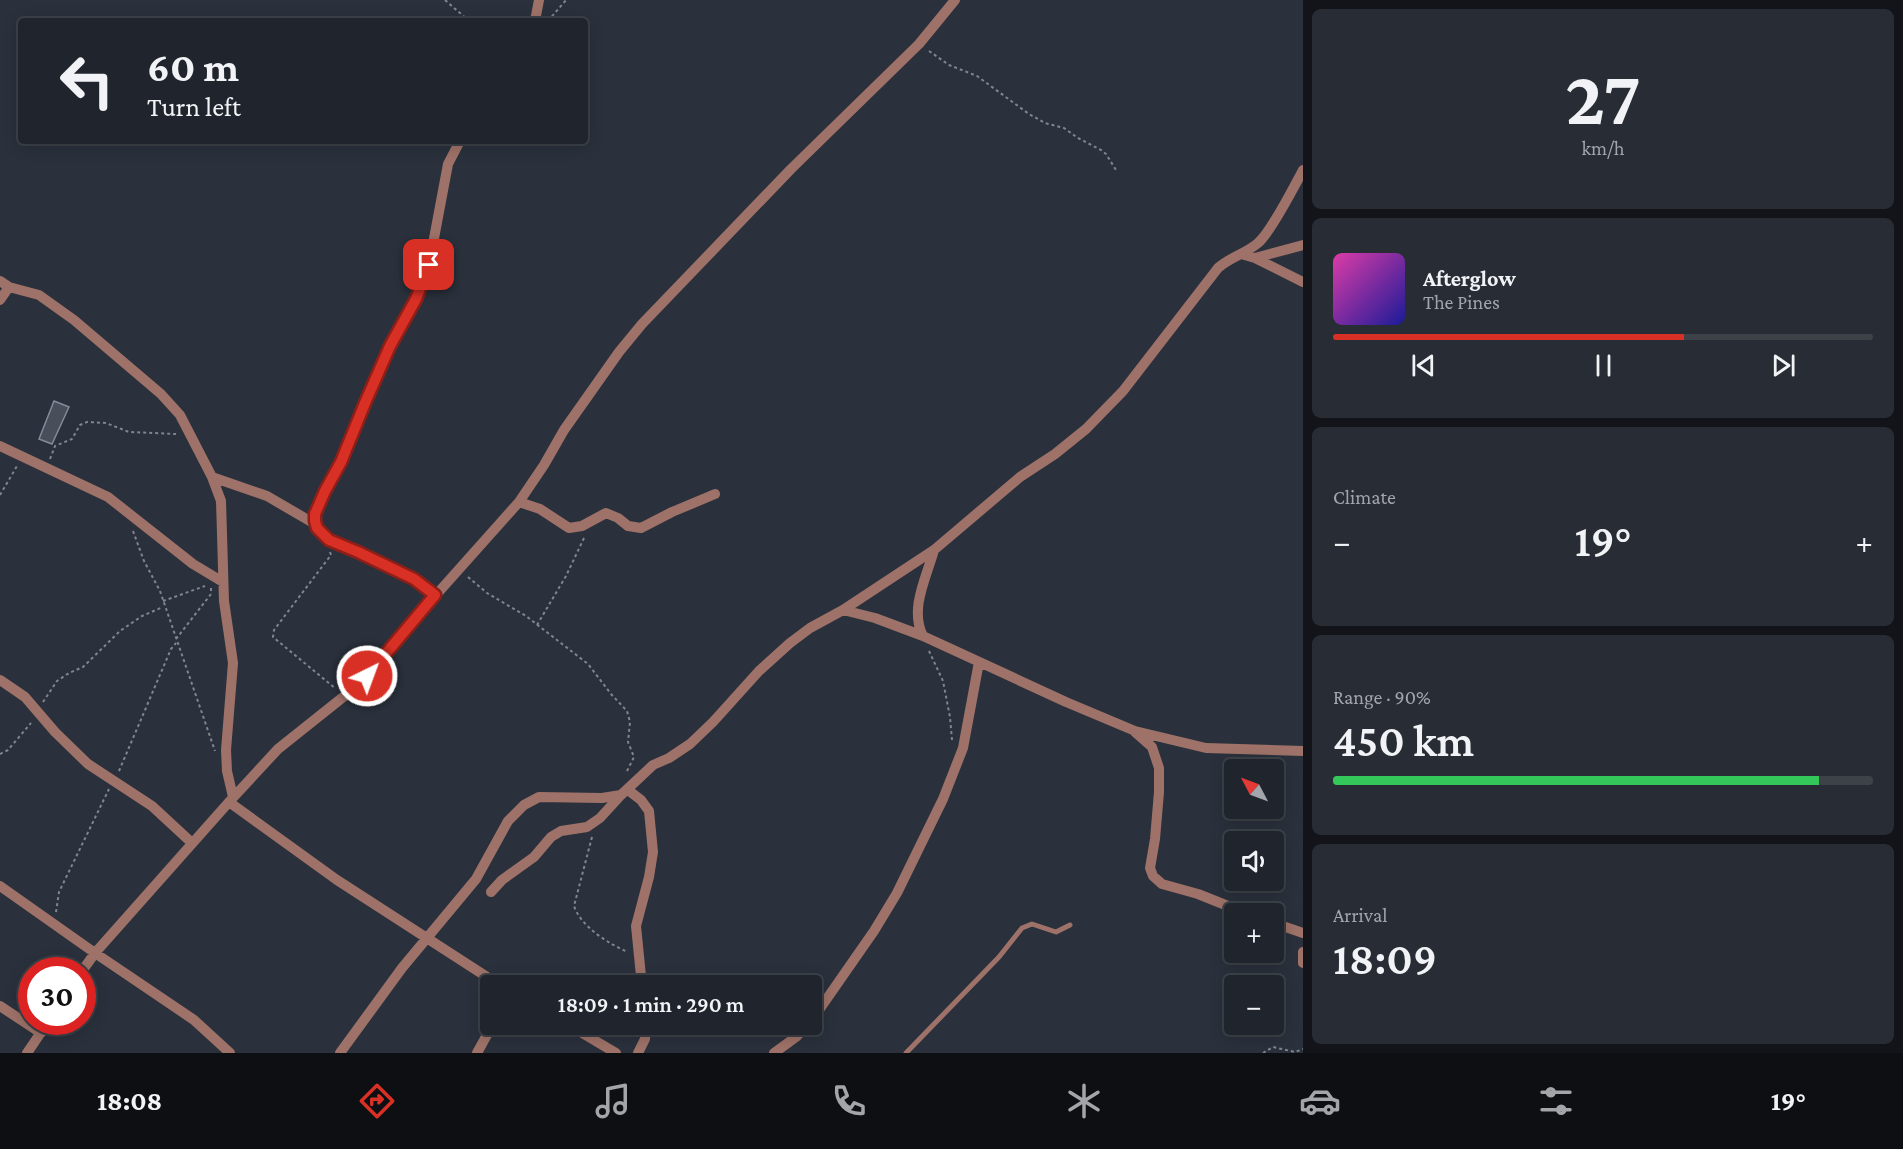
<!DOCTYPE html>
<meta charset="utf-8">
<style>
:root{--surface:#20252d;--page:#282d35;--text:#f1f3f6;--muted:#a2a5aa;--line:#3d4249;--accent:#d93025}
body{margin:0;font-family:"Crimson Pro",serif;background:var(--page);color:var(--text);height:100vh;display:flex;flex-direction:column;font-size:22px;white-space:nowrap}
*{box-sizing:border-box;margin:0}
p{font-size:20px;color:var(--muted)}
.icon{flex:none;width:33px;height:33px;fill:none;stroke:currentColor;stroke-width:2;stroke-linecap:round;stroke-linejoin:round}
.map{position:relative;flex:1;overflow:hidden}
.sheet{display:flex;flex-direction:column;gap:9px;padding:9px;background:#121419;width:600px}
.sheet>*{flex:none}
.guide{position:absolute;left:18px;top:18px;width:570px;height:126px;border-radius:6px;box-shadow:0 3px 15px #0003,0 0 0 2px var(--line);background:#20252d;color:var(--text);overflow:hidden}
.needle{width:39px;rotate:311deg}
.tools{position:absolute;left:1224px;top:759px;display:grid;gap:12px}
.tools a{display:grid;place-items:center;width:60px;height:60px;border-radius:6px;background:var(--surface);box-shadow:0 3px 15px #0003,0 0 0 2px var(--line);font-size:30px}
.speed{position:absolute;left:18px;top:957px;display:flex;gap:12px;font-size:30px;font-weight:700;text-align:center}
.speed>*{display:grid;place-content:center;width:78px;height:78px;border-radius:50%;background:var(--surface);box-shadow:0 3px 15px #0003,0 0 0 2px var(--line);line-height:1}
.speed .limit{border:9px solid #d22;background:#fff;color:#111}
.pin{position:absolute;display:grid;place-items:center;width:51px;height:51px;color:#fff;margin:-26px;border-radius:12px;box-shadow:0 3px 9px #0006}
.me{position:absolute;width:66px;margin:-33px;rotate:42deg;stroke-linejoin:round;filter:drop-shadow(0 0 4px #0008)}
.turn{display:flex;align-items:center;gap:21px;height:126px;padding:0 30px;font-size:27px}
.turn .icon{width:78px;height:78px;stroke-width:2.5}
.turn b{display:block;font-size:42px;line-height:51px}
.big{font-size:45px;font-weight:600;line-height:1.1}
.sheet .card{flex:1;display:flex;flex-direction:column;justify-content:center;gap:9px;min-width:0;padding:0 21px;border-radius:9px;background:var(--page)}
.sheet .dial{align-items:center;gap:0}
.dial b{font-size:78px;line-height:1}
.song{display:flex;align-items:center;gap:18px}
.cover{width:72px;height:72px;border-radius:9px;background:linear-gradient(135deg,hsl(320 70% 55%),hsl(240 70% 35%))}
.played{height:6px;border-radius:3px;background:linear-gradient(90deg,var(--accent) 65%,var(--line) 65%)}
.keys{display:flex;justify-content:space-around;direction:ltr}
.heat{display:flex;justify-content:space-between;align-items:center;font-size:33px;direction:ltr}
.charge{height:9px;border-radius:4px;background:linear-gradient(90deg,#34c759 90%,var(--line) 0)}
.trip{position:absolute;left:480px;top:975px;width:342px;height:60px;border-radius:6px;background:var(--surface);box-shadow:0 3px 15px #0003,0 0 0 2px var(--line);font-weight:600;line-height:60px;text-align:center}
.menu{display:flex;height:96px;justify-content:space-around;align-items:center;background:#0d0f12;color:var(--muted)}
.menu .icon{width:42px;height:42px}
.menu .selected{color:var(--accent)}
.menu b{font-size:27px;color:var(--text)}
main{display:flex;flex:1;min-height:0}
.map>svg:first-child{display:block}
.building{fill:#484f5b;stroke:#838b98;stroke-width:1.5}
.lines{fill:none;stroke-linecap:round;stroke-linejoin:round}
.path{stroke:#80868f;stroke-width:2;stroke-dasharray:3 3;stroke-linecap:butt}
.lane{stroke:#9e7268;stroke-width:5}
.street{stroke:#9e7268;stroke-width:10}
.route-casing{stroke:#8d1f18;stroke-width:15}
.route{stroke:#d93025;stroke-width:10}
</style>
<main>
<div class="map">
<svg width="1303" height="1053" viewBox="0 0 1303 1053">
<rect width="100%" height="100%" fill="#2a313c"/>
<path class="building" d="M54,401L69,407L52,444L39,439Z"/>
<g class="lines">
<path class="path" d="M445,0L469,21
M548,21L566,0
M929,51L949,65L977,76L1029,114L1045,123L1064,128L1078,138L1101,150L1106,154L1116,170
M50,459L55,446L72,439L80,425L87,422L106,423L129,432L176,434
M0,495L17,466
M133,531L144,561L160,591L215,751
M330,552L331,555L274,630L273,637L336,689
M468,577L487,593L526,616L588,664L611,694L627,711L630,722L628,742L634,757L626,773
M163,601L205,586
M537,625L566,576L584,538
M176,639L211,594V588
M929,651L943,681L950,717L952,740
M43,702L57,681L69,673L83,667L120,631L142,616L163,607
M0,754L8,750L31,723
M119,771L171,649L176,643
M592,837L574,906C581,927 609,944 628,952
M56,912L59,892L109,789
M1263,1053L1273,1047L1295,1052L1303,1049"/>
<path class="lane" d="M906,1053L999,957L1022,928L1032,924L1056,932L1070,925"/>
<path class="street" d="M535,21L539,0
M1241,254L1255,258L1303,282
M1255,258L1303,245
M0,281L9,287L0,300
M9,287L39,295L74,320L161,394L180,415L212,477L221,501L224,601L233,663L226,750L227,771L233,797
M0,446L108,497L193,564L223,582
M212,477L267,496L315,524
M519,502L540,509L569,528L582,526L606,513L618,518L628,526L641,528L672,512L715,494
M436,595L414,579L358,552L329,540L317,528L315,514L325,491L341,462L390,347L407,318L423,285L429,265L448,164L460,141
M843,610L875,618L923,636L1066,702L1135,731L1206,748L1303,751
M923,636C909,609 927,576 934,550
M0,680L25,697L55,732L88,764L152,806L192,843
M1135,732L1152,747L1159,768V792L1155,839L1150,868L1153,876L1162,884L1198,894L1248,914
M628,790L641,800L649,811L653,852L649,877L636,926L642,986
M229,802L337,880L501,986
M0,886L95,953L194,1020L230,1053
M491,892L502,880L534,857L551,837L561,831L587,827L600,818L621,795
M1274,923L1303,933
M1303,952V963
M82,971L95,953L229,802L278,749L357,686L377,666L436,595L519,502L544,465L564,430L619,352L642,324L791,169L919,44L955,0
M0,1006L41,1033
M812,1020L874,931L897,893L943,799L963,748L979,662
M567,1024L616,1053
M27,1053L48,1022
M340,1053L402,968L476,879L508,821L524,805L539,797L602,798L621,795L653,765L669,758L690,744L713,722L759,671L790,643L810,628L843,610L934,550L1020,477L1055,454L1086,429L1123,391L1218,268C1230,257 1245,254 1258,243C1271,232 1294,187 1303,170
M477,1053L493,1024
M638,1053L645,1039L646,1024
M774,1053L796,1037L808,1024"/>
</g>
<g class="lines">
<defs>
<path id="route" d="M367,676L435,595L414,579L358,552L329,540L317,528L315,521V514L325,491L341,462L365,403L390,346L416,299L429,265"/>
</defs>
<use href="#route" class="route-casing"/>
<use href="#route" class="route"/>
</g>
</svg>
<div class="tools">
<a><svg class="needle" viewBox="-14 -14 28 28"><path d="M0-13l5 13h-10z" fill="#e53935"/><path d="M0 13l5-13h-10z" fill="#a2a5aa"/></svg></a>
<a><svg class="icon" aria-label="sound" viewBox="0 0 24 24"><path d="M4 9h4l5-4v14l-5-4H4zM17 9q2 3 0 6"/></svg></a>
<a>+</a>
<a>−</a>
</div>
<div class="speed"><div class="limit">30</div></div>
<div class="pin" style="left:429px;top:265px;background:#d93025"><svg class="icon" aria-label="arrive" viewBox="0 0 24 24"><path d="M6 21V4h12l-3 4 3 4H6"/></svg></div>
<svg class="me" style="left:367px;top:676px" viewBox="-20 -20 40 40"><circle r="17" fill="#d93025" stroke="#fff" stroke-width="3"/><path d="M0-11L8 9 0 5-8 9z" fill="#fff"/></svg>
<div class="trip">18:09 · 1 min · 290 m</div>
<div class="guide">
<div class="turn"><svg class="icon" aria-label="left" viewBox="0 0 24 24"><path d="M17 20v-9H6M10 6l-5 5 5 5"/></svg><div><b>60 m</b>Turn left</div></div>
</div>
</div>
<section class="sheet">
<div class="card dial"><b>27</b><p>km/h</p></div>
<div class="card">
<div class="song"><i class="cover"></i><div><b>Afterglow</b><p>The Pines</p></div></div>
<div class="played"></div>
<div class="keys"><svg class="icon" aria-label="previous" viewBox="0 0 24 24"><path d="M18 5L8 12l10 7zM5 5v14"/></svg><svg class="icon" aria-label="pause" viewBox="0 0 24 24"><path d="M8 5v14M16 5v14"/></svg><svg class="icon" aria-label="next" viewBox="0 0 24 24"><path d="M6 5l10 7-10 7zM19 5v14"/></svg></div>
</div>
<div class="card"><p>Climate</p>
<div class="heat"><a>−</a><b class="big">19°</b><a>+</a></div>
</div>
<div class="card"><p>Range · 90%</p><b class="big">450 km</b><div class="charge"></div></div>
<div class="card"><p>Arrival</p><b class="big">18:09</b></div>
</section>
</main>
<nav class="menu">
<b>18:08</b>
<svg class="icon selected" aria-label="directions" viewBox="0 0 24 24"><path d="M12 3l9 9-9 9-9-9zM9 14v-3h6M13 9l2 2-2 2"/></svg>
<svg class="icon" aria-label="music" viewBox="0 0 24 24"><path d="M9 18V5l10-2v13"/><circle cx="6" cy="18" r="3"/><circle cx="16" cy="16" r="3"/></svg>
<svg class="icon" aria-label="phone" viewBox="0 0 24 24"><path d="M5 4h4l2 5-3 2q2 4 5 5l2-3 5 2v4C11 20 4 13 5 4z"/></svg>
<svg class="icon" aria-label="climate" viewBox="0 0 24 24"><path d="M12 3v18M4 7l16 10M4 17L20 7"/></svg>
<svg class="icon" aria-label="car" viewBox="0 0 24 24"><path d="M5 17H2v-5l4-1 3-4h7l3 4 3 1v5h-3M9 17h6M6 11h13"/><circle cx="7" cy="17" r="2"/><circle cx="17" cy="17" r="2"/></svg>
<svg class="icon" aria-label="filters" viewBox="0 0 24 24"><path d="M4 7h16M4 17h16"/><circle cx="9" cy="7" r="2"/><circle cx="15" cy="17" r="2"/></svg>
<b>19°</b>
</nav>
